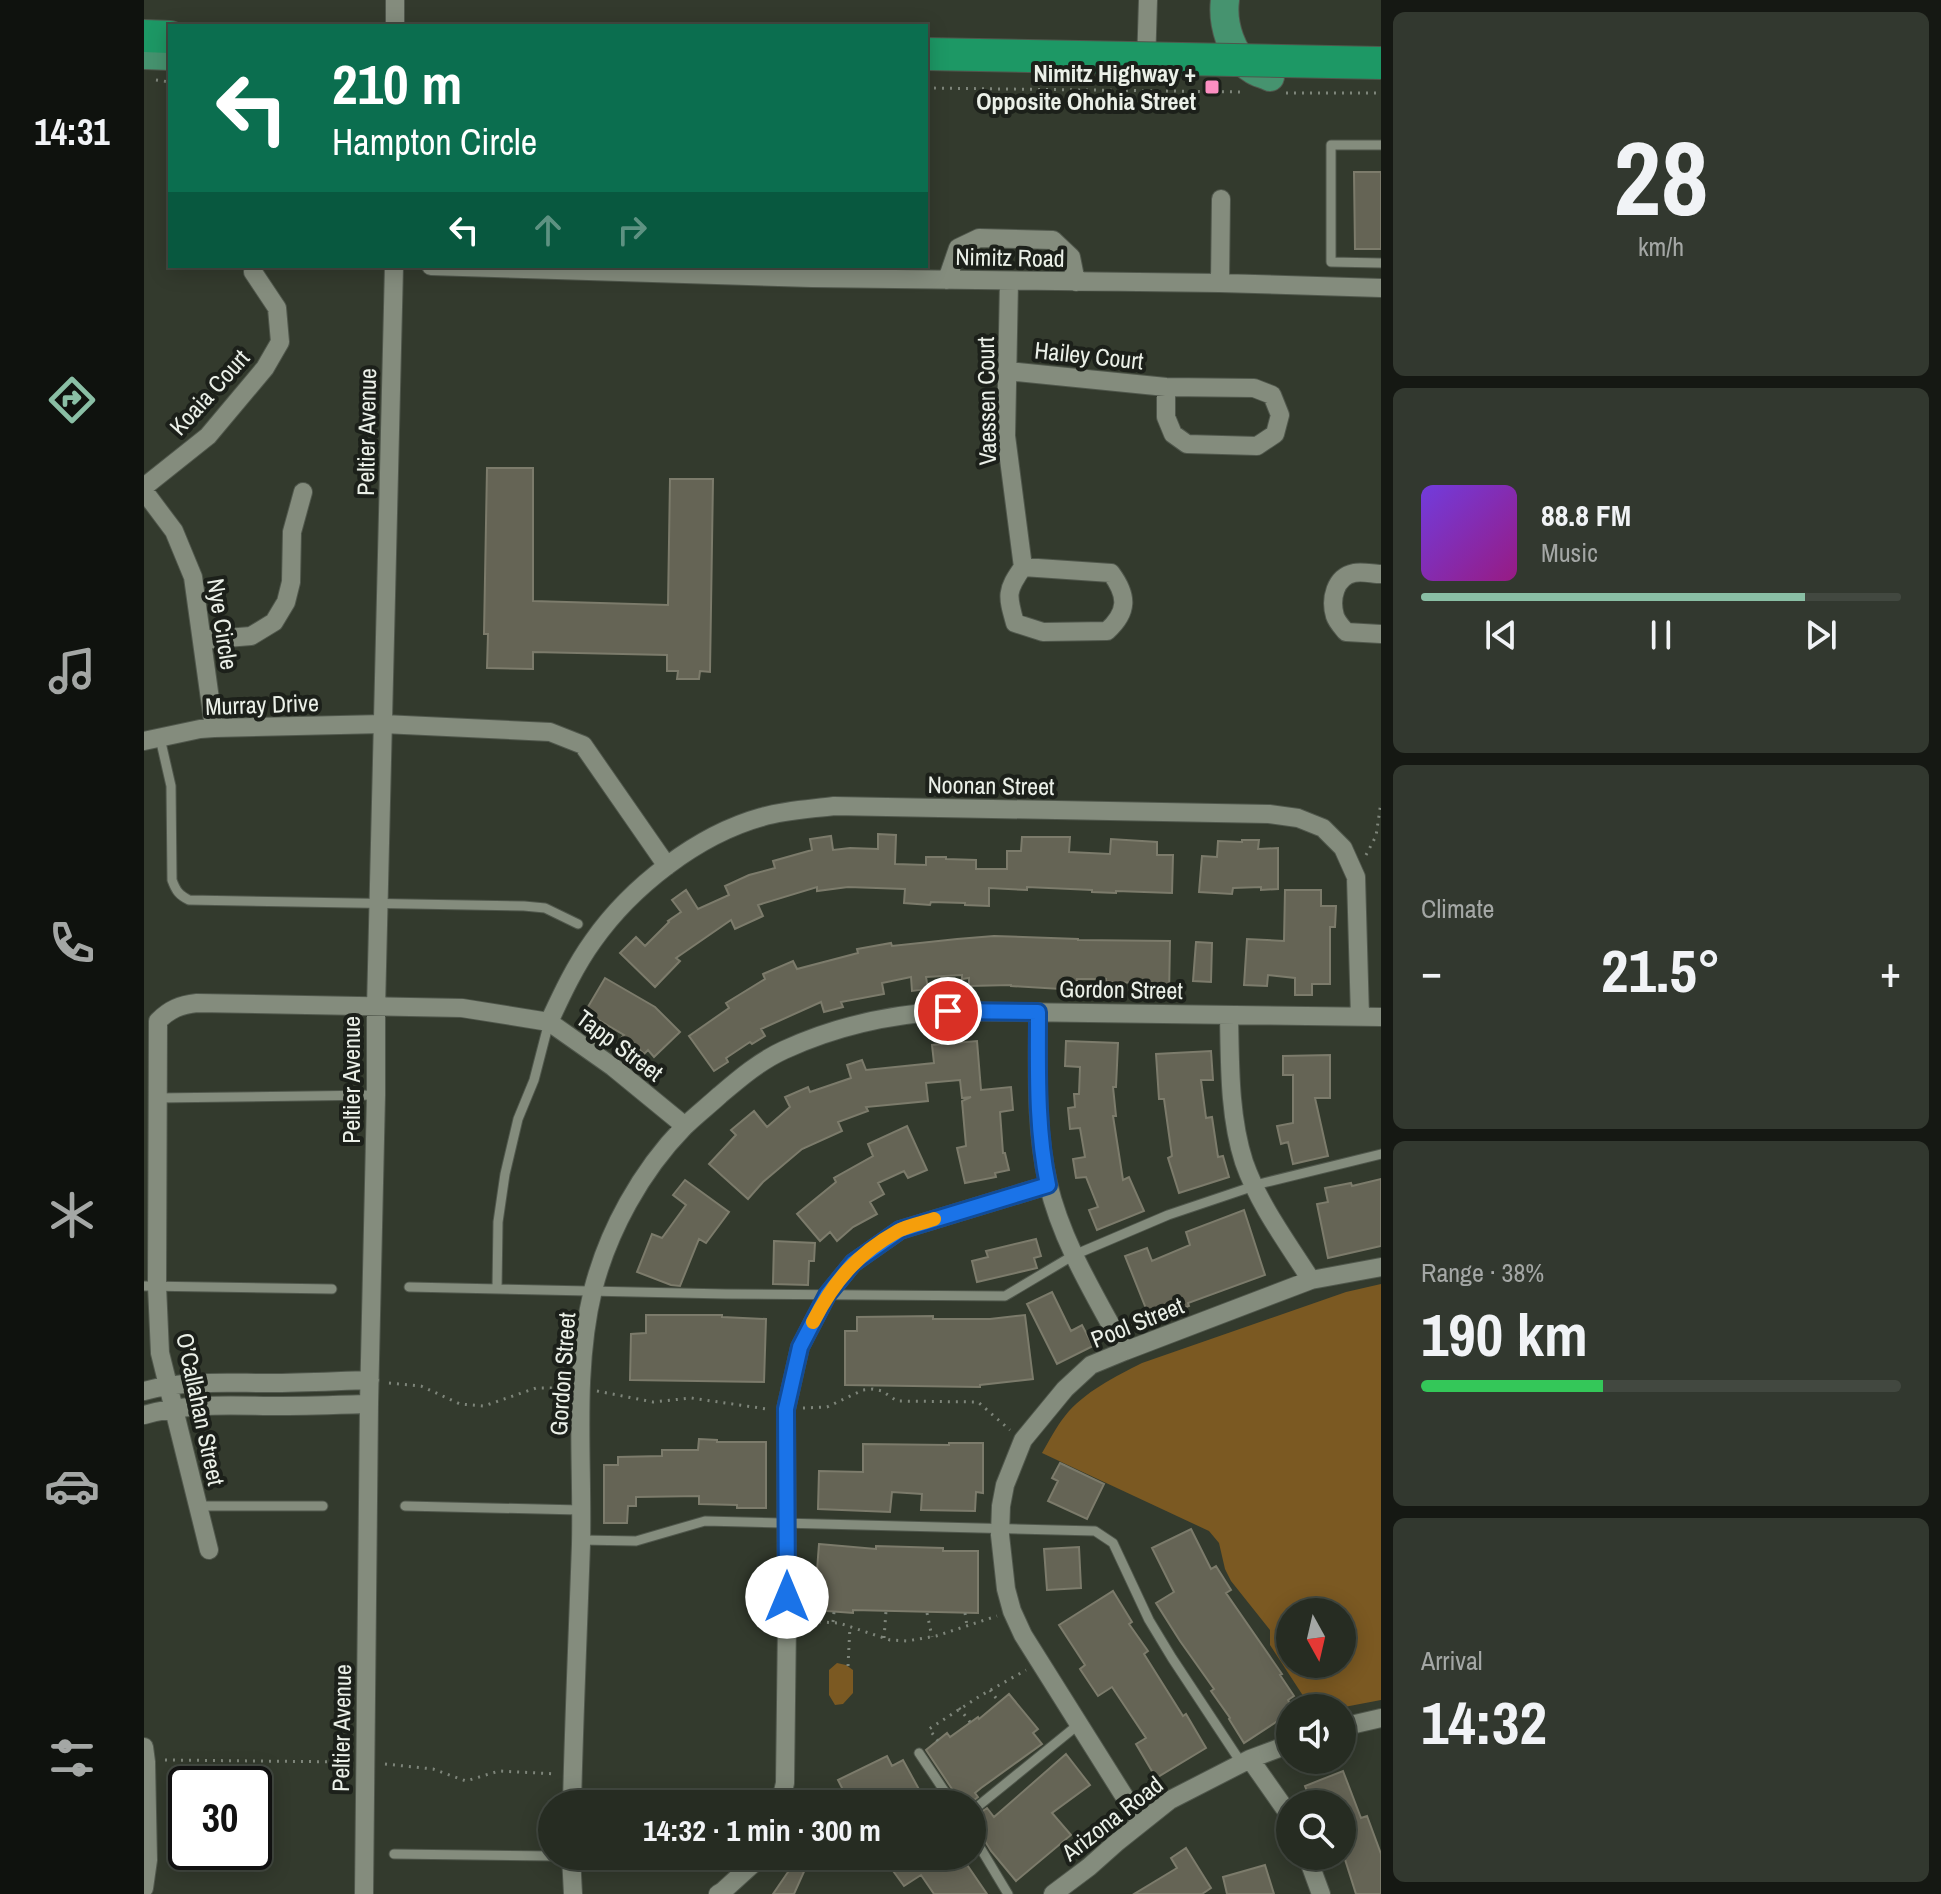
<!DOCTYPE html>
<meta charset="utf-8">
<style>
:root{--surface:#262c22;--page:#32382f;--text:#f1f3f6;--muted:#a4a7a5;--line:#424840;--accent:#8abfa5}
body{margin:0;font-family:"Archivo Narrow",sans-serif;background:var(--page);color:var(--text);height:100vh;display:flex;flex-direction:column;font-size:30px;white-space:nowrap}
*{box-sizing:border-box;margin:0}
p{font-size:26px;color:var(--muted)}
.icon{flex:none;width:44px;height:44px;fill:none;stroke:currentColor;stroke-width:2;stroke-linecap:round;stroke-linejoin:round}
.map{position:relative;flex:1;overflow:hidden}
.sheet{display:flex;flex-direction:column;gap:12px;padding:12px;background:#151813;width:560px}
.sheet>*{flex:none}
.hud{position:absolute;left:24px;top:24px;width:760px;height:244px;border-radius:0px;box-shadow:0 4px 20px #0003,0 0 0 2px var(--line);background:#0b6e4f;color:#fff;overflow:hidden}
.needle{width:52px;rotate:172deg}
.buttons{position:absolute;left:1132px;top:1598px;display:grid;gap:16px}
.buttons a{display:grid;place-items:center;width:80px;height:80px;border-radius:50%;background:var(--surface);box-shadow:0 4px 20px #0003,0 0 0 2px var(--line);font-size:40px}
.speed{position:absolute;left:24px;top:1766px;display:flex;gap:16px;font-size:40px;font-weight:700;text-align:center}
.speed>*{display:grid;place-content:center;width:104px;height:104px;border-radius:50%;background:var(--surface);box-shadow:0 4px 20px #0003,0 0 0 2px var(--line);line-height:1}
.speed .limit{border:4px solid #111;border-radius:12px;background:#fff;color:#111}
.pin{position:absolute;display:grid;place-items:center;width:68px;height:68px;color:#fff;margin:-34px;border:4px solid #fff;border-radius:50%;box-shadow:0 2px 8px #0007}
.me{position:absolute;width:88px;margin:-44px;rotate:0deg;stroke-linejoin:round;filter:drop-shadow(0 0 6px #0008)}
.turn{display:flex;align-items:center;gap:28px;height:168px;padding:0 32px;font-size:36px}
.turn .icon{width:104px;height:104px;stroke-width:2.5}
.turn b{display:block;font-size:56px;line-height:68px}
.lanes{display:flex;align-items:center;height:76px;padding:0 32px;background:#0003;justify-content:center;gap:40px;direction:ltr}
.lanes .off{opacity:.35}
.big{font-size:60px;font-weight:800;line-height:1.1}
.sheet .tile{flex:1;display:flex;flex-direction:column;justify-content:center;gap:12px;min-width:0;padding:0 28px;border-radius:12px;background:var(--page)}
.sheet .dial{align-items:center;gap:0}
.dial b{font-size:104px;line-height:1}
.song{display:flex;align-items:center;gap:24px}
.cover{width:96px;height:96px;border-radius:12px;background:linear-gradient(135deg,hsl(260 70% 55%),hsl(310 70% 35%))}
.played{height:8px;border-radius:4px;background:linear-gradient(90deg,var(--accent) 80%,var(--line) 80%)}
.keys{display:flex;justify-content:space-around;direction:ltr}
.heat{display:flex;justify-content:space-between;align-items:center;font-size:44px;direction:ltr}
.charge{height:12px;border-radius:6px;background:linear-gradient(90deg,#34c759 38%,var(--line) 0)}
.trip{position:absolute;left:394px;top:1790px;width:448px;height:80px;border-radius:40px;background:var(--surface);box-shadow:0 4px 20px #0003,0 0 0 2px var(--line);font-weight:800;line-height:80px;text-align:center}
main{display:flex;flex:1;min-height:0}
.tabs{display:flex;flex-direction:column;width:144px;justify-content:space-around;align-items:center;background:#0f120e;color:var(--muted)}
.tabs .icon{width:56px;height:56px}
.tabs .on{color:var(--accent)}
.tabs b{font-size:36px;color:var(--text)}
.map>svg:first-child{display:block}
.green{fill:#7b5922;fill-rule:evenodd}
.building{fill:#656455;stroke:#7c7b6b;stroke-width:2}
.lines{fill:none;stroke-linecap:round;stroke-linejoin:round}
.lane-casing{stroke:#50574c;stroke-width:11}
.street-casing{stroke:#50574c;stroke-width:20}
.primary-casing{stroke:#50574c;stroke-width:30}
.highway-casing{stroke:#50574c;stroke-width:34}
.path{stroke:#7e857a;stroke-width:3;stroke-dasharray:2 6;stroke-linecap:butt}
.lane{stroke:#848c7d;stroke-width:9}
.street{stroke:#848c7d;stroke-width:18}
.primary{stroke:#46936f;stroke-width:28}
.highway{stroke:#1d9865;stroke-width:32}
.highway-bridge-casing{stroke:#50574c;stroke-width:34;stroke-linecap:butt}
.highway-bridge{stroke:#1d9865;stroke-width:32}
.route-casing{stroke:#114b97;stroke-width:20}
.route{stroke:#1a73e8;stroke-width:14}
.slow{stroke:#f59e0b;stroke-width:14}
.poi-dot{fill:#fc8fc1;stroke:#1c201a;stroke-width:3}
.labels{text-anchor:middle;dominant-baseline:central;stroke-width:8;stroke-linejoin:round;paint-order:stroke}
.poi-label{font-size:24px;font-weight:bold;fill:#ebf0e8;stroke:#1c201a;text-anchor:end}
.street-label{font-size:24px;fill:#ebf0e8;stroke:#1c201a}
</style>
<main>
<nav class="tabs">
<b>14:31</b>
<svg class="icon on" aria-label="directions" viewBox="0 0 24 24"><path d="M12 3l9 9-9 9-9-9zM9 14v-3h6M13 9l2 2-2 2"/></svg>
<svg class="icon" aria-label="music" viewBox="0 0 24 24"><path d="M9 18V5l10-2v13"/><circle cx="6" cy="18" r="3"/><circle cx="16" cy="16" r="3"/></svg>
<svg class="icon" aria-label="phone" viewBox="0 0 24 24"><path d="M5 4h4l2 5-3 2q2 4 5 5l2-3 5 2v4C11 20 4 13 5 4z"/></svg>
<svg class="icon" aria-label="climate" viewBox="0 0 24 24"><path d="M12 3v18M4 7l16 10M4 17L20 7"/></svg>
<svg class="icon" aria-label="car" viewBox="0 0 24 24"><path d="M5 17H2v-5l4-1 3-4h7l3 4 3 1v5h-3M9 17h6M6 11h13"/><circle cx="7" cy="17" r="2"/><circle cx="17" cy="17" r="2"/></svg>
<svg class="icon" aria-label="filters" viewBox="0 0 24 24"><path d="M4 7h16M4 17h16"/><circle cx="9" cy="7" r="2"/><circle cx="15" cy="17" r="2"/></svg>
</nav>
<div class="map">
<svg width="1237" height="1894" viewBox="0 0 1237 1894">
<rect width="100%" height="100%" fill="#333a2d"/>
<path class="green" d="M1237,1284V1700L1195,1708H1167L1126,1645V1630L1087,1581L1081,1569L1075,1543L1065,1531L898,1453C905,1441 912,1427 921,1416C940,1392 972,1376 998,1363L1202,1292ZM1146,1612H1198V1664H1146Z
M693,1663L702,1665L709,1670V1693L699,1704L691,1705L685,1695V1670Z"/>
<path class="building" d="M1210,172H1237V249H1211Z
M343,468H389V601L524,605L526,479H569L566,672L556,671L555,679H533L534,671H523V655L389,652V669L343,668L344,634H340Z
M734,834L752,835L751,864L782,865V857H802V859L832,860V869H863V851H877L878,837H926L925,852L966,854L967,839L1013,842V855H1029L1028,893L972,891V893L948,892V890L883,887V890L845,888V906L821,905V903L787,902L786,905L760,903L761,889L704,887L673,891V887L614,905L619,916L591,929L587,920L532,958L536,961L511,987L476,953L492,937L501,946L525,922L524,921L537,912L528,900L542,890L554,909L585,895L581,886L605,875L631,868L629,861L668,850L666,839L687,836L689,850L706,848L734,849Z
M1098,840H1115L1114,849L1134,848V889L1117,890V887L1089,888L1088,894L1055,892L1058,856L1073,857L1074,841L1098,842Z
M1141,890H1177V906H1192L1191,927H1186V984H1168V995H1151V978L1124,975L1123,986L1100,985L1103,939L1140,941Z
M850,936L934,939V940L1026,941L1025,996H1001V983L962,982V979H933V990L867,986V985L825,986V978L818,979V975L782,977L784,989L768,991L767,977L738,983L740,994L697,1002L699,1007L680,1012L677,1002L617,1029L621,1036L608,1044L606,1042L582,1058L584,1062L570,1071L545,1036L585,1008L582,1003L621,979L619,974L649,961L653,969L714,953L713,949L747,943L748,946L813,939Z
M1052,942L1068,943L1067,982L1049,981Z
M461,978L511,1007L536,1032L510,1057L504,1050L500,1054L491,1045L488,1049L477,1038L480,1035L441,1012Z
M833,1041L837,1090L867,1087L869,1110L856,1112L859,1153H861L865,1170L851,1173L852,1177L821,1183L813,1148L822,1146L818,1101L827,1097L818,1098L816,1080L782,1083L784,1101L722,1107L724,1111L694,1122L698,1131L658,1149L619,1182L604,1199L565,1164L592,1135L587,1130L610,1111L623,1127L646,1107L641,1097L664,1087L666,1092L707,1078L703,1065L718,1060L722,1070L790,1063L788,1045Z
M922,1041L974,1043L972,1087H969L972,1116H969L979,1180L985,1177L1000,1211L953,1230L945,1210L954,1207L942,1177L932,1178L929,1159L941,1157L936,1128L926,1129L924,1108L931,1107L930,1094H935L936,1067L921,1066Z
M1067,1051L1069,1080H1057L1062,1118L1068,1117L1074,1157L1079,1156L1085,1177L1035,1193L1024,1158L1028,1156L1020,1099H1015L1012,1054Z
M1186,1055V1098H1171L1184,1156L1149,1164L1144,1142L1137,1144L1133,1126L1149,1123V1075H1139V1056Z
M763,1126L783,1170L764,1178L760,1171L734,1183L740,1194L726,1202L733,1214L709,1227L693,1241L686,1232L676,1241L653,1214L692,1182L690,1178L729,1156L724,1144Z
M1237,1179V1246L1184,1258L1173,1204L1184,1202L1181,1188L1207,1183L1208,1186Z
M541,1180L585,1212L562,1243L555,1239L536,1286L527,1285L493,1272L508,1234L518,1238L542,1205L529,1195Z
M1100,1210L1121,1275L1044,1303L1045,1306L1007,1321L981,1256L1003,1248L1008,1261L1046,1245L1042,1232Z
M892,1239L897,1256L890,1258L893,1268L833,1282L828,1261L844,1257L842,1251Z
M630,1241L671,1243L670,1261H665L664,1285L629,1284Z
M908,1292L927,1331L938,1325L949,1346L913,1364L883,1304Z
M502,1315H578V1317L622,1319L620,1382L486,1380L487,1334L502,1333Z
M881,1315L889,1379L836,1385V1387L701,1385V1331H713V1317L789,1316V1319H846Z
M555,1439L573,1440V1442H622V1508H593V1505L555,1504V1496L492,1497V1506H484L483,1523H460V1465H474V1457L518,1456V1450H554Z
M805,1443H839V1493L832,1492L831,1511L777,1510L778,1494L748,1492L746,1512L674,1509L675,1471L719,1472V1444L805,1445Z
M916,1463L960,1484L943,1519L904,1501L914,1481L908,1478Z
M1047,1529L1067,1569L1072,1566L1087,1590L1082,1593L1138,1674L1136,1675L1150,1696L1144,1700L1149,1708H1146V1713L1100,1743L1085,1719L1086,1718L1067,1691L1070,1689L1036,1641L1012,1603L1030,1592L1008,1548Z
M675,1544L732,1549V1546L799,1548V1551H834V1613L709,1610V1613L670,1610Z
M935,1547L937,1588L903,1590L900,1549Z
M969,1591L988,1622L985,1624L1004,1651L1000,1654L1039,1716L1042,1714L1062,1748L1012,1778L992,1744L1002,1738L968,1687L954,1696L936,1669L941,1665L915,1625Z
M865,1694L894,1729L889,1733L898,1744L837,1788L831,1793L834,1797L825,1804H818L782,1750L803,1733L806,1737L834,1717L835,1719Z
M922,1754L946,1785L908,1813L927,1835L872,1881L847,1851L834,1830L830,1827L834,1824L829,1818L843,1808L850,1817Z
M743,1756L748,1766L759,1760L783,1804H706L694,1780Z
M1199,1771L1217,1818L1223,1816L1237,1854V1894H1212L1198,1850V1804H1173L1171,1797L1166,1799L1161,1786Z
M1042,1848L1067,1888L1058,1894H990L1033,1868L1027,1858Z
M644,1856H667L650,1894H629L644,1872L638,1869Z
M755,1856H817L843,1894H790L777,1875L760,1886L744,1864Z
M1121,1865L1130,1894H1083L1079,1877Z"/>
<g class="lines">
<defs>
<path id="lane" d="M1237,145H1187V262L1237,263
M16,738L27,786L28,880C32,891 35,895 45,900L380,906L401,908L434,924
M12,1098L232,1095
M0,1286L188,1289
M265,1287L582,1294L861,1296L930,1255L1024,1215L1119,1183L1237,1154
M353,1289L354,1222L361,1174L374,1119L390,1080L405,1022
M54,1506H179
M261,1506L436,1510
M437,1540L492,1541L561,1521L951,1531L969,1543L1005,1620L1028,1658L1098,1764
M775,1753L809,1804
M828,1811L935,1724
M828,1834L864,1894
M250,1854L408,1856"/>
<path id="street" d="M251,26V0
M1002,65L1004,0
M287,266L668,278L1076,283L1237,288
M803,280L814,248L835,238L909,240L927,257L932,282
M865,281L862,436L879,567L967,573C984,596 984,612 963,631L899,632L871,623C863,595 862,591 879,567
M1076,283L1077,199
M863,371L1022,387L1110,388L1128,395L1136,415L1131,434L1113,446L1043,444L1029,434L1022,417V387
M0,487L64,436L121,368L136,342L133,308L109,272
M0,491L30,531L49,577L70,728
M1237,574C1229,574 1218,571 1210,573C1191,577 1186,599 1191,616C1193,622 1198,627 1202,632L1237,634
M58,640L107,636L130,622L142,602L147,582L148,532L159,492
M0,741L56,729L70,728L239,724L406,732L439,745L523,866
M894,1012C894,1069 891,1127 904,1183C918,1243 952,1297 981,1351
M1085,1015C1086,1063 1085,1116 1100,1162C1115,1205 1143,1242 1167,1280
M405,1022C418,994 431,966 449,941C487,887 553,835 618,817C641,810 667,809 690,806L1125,814L1154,818L1179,828L1199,848L1212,877L1216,1017
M0,1391C41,1380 83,1383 125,1383C159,1383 192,1381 226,1380
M0,1415C44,1402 92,1406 137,1406C166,1406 195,1405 225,1404
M65,1550L16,1353L13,1286L14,1021C26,1009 36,1005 53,1003L318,1008L405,1022L469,1067L541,1126
M1198,1727L1237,1718
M0,1747L2,1762L4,1860L0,1888
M1106,1759L1146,1816
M428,1804C430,1717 434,1630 437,1544C439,1460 429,1372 449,1290C464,1231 497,1171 540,1127C551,1116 564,1106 576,1095C596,1078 616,1061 640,1050C692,1026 747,1014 804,1011L1237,1017
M636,1804L641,1783L643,1621L642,1409L656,1347L683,1295L709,1263L756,1230L904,1185
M997,1823L879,1635L868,1611L862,1589L856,1535L857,1506L861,1485L879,1440L921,1389L947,1365L981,1351L1167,1280L1237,1267
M427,1856L429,1894
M1163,1856L1177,1894
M220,1894L225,1404L232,1095V1008L250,266
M574,1894L579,1891L612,1861L615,1856
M909,1894L945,1867L972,1843L1026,1800L1106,1759L1146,1744"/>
<path id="primary" d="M1081,0C1078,23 1087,56 1108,69C1113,73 1120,74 1126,77
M0,55L26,56"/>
<path id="highway" d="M0,36L26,37"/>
</defs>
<use href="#lane" class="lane-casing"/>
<use href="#street" class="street-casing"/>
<use href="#primary" class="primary-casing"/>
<use href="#highway" class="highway-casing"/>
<path class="path" d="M12,80L26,82
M782,88L1102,92
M1142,93H1237
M1222,855L1232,836L1237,802
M245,1383L277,1386L316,1404L340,1406L392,1388H418
M453,1391L509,1402L547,1398L623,1409
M659,1408L683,1407L719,1390L729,1389L738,1391L753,1401L834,1402L866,1430
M783,1613L788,1637
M821,1613L823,1626
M659,1621L695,1623L746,1640L763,1641L792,1636L853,1616
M689,1622L690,1612
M740,1638L742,1611
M704,1666L706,1626
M846,1690L855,1702
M815,1708L826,1722
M794,1741L785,1729L836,1696L882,1670
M21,1760L205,1762
M241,1764L289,1769L322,1781L355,1771L413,1774"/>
<use href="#lane" class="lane"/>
<use href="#street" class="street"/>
<use href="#primary" class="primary"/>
<use href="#highway" class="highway"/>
<defs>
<path id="highway-bridge" d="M782,54L1237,63"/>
</defs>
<use href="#highway-bridge" class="highway-bridge-casing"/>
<use href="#highway-bridge" class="highway-bridge"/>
</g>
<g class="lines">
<defs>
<path id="route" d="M643,1597L642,1409L656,1347L683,1295L709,1263L756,1230L904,1185C892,1127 894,1070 894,1012L804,1011"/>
</defs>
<use href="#route" class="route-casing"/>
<use href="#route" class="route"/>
<path class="slow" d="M669,1322C690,1281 713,1254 754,1231C765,1225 779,1223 790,1219"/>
</g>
<rect class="poi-dot" x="1060" y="79" width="16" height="16" rx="4"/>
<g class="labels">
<g class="poi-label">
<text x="1052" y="73">Nimitz Highway +<tspan x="1052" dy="28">Opposite Ohohia Street</tspan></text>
</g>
<g class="street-label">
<text transform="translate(866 257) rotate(1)">Nimitz Road</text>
<text transform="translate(945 355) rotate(6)">Hailey Court</text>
<text transform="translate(65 392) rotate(-48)">Koaia Court</text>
<text transform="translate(842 401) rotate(-91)">Vaessen Court</text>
<text transform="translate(222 432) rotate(-89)">Peltier Avenue</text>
<text transform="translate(79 624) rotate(81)">Nye Circle</text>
<text transform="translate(118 704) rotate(-2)">Murray Drive</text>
<text transform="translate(847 785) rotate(1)">Noonan Street</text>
<text transform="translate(977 989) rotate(1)">Gordon Street</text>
<text transform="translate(476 1045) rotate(37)">Tapp Street</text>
<text transform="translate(207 1080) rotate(-90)">Peltier Avenue</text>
<text transform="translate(993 1322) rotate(-22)">Pool Street</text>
<text transform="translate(418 1374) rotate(-86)">Gordon Street</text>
<text transform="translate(57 1409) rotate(78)">O’Callahan Street</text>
<text transform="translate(197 1728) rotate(-89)">Peltier Avenue</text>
<text transform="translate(968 1818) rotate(-38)">Arizona Road</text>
</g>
</g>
</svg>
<div class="buttons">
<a><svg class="needle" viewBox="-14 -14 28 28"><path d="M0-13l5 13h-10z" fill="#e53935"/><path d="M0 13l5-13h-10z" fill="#a4a7a5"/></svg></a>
<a><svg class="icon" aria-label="sound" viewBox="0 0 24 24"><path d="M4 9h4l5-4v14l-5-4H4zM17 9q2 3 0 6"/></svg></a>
<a><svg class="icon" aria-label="search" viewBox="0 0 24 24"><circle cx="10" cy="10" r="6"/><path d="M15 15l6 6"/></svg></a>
</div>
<div class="speed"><div class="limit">30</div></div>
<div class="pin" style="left:804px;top:1011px;background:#d93025"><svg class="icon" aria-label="arrive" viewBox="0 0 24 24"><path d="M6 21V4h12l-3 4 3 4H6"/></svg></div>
<svg class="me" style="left:643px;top:1597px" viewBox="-20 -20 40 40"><circle r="19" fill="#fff"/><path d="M0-13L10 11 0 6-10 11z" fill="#1a73e8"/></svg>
<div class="trip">14:32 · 1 min · 300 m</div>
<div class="hud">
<div class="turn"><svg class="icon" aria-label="left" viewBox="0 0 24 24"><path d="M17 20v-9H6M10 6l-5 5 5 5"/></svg><div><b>210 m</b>Hampton Circle</div></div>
<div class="lanes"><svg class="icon" aria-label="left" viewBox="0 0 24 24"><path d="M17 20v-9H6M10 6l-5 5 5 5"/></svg><svg class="icon off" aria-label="ahead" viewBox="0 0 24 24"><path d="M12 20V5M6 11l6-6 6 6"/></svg><svg class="icon off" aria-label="right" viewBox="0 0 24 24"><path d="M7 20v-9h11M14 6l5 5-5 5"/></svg></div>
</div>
</div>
<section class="sheet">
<div class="tile dial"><b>28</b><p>km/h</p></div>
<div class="tile">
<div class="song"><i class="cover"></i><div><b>88.8 FM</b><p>Music</p></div></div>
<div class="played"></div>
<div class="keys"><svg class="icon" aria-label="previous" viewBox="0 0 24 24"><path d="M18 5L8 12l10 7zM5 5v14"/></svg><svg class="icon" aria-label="pause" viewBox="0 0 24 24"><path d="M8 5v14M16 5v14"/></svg><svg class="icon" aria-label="next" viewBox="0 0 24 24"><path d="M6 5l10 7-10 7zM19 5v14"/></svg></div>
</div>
<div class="tile"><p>Climate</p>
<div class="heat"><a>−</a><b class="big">21.5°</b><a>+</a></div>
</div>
<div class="tile"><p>Range · 38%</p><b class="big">190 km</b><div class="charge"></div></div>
<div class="tile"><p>Arrival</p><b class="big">14:32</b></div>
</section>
</main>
